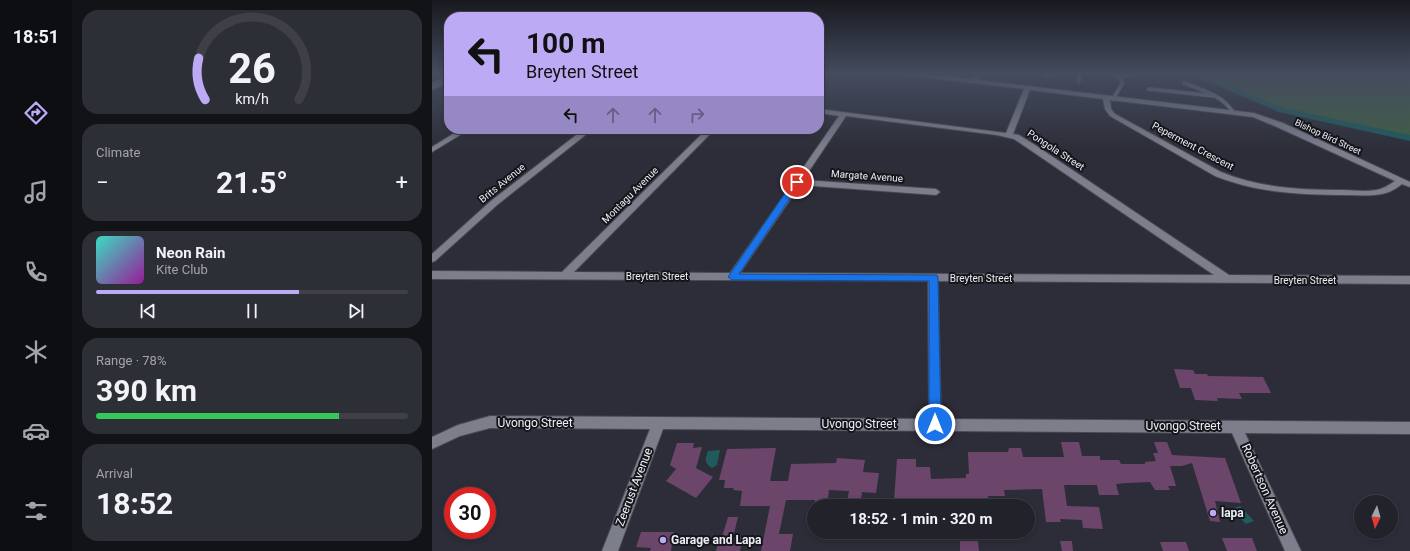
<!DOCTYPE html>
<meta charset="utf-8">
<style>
:root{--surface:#21222a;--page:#2d2f36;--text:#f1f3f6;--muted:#a2a4a8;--line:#3e3f47;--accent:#bcaaf5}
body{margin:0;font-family:Roboto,sans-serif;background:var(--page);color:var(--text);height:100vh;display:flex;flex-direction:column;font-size:15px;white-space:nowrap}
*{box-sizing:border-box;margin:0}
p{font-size:13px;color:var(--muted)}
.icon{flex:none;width:22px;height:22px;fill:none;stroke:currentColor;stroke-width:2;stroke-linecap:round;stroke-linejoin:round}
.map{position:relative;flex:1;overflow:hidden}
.sheet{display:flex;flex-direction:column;gap:10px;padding:10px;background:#121317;width:360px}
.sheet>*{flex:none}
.top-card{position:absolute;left:12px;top:12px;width:380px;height:122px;border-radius:16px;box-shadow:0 2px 6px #0003,0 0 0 1px var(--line);background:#bcaaf5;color:#111;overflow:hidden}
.needle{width:26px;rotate:185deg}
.buttons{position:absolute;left:922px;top:495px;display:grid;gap:8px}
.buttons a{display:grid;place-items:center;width:44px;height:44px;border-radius:50%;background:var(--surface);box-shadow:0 2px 6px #0003,0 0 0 1px var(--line);font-size:20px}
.speed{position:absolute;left:12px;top:487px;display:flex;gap:8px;font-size:20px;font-weight:700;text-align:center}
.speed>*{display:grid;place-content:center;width:52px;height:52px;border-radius:50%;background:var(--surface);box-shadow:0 2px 6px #0003,0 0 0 1px var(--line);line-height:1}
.speed .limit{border:6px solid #d22;background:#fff;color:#111}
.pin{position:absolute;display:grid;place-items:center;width:34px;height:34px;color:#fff;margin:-17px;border:2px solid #fff;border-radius:50%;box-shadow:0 1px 4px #0007}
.me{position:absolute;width:44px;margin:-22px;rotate:0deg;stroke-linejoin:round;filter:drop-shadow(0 0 3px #0008)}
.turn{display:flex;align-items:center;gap:14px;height:84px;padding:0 16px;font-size:18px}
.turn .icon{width:52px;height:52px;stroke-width:2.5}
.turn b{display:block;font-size:28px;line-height:34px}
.lanes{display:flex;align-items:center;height:38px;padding:0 16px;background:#0003;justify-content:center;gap:20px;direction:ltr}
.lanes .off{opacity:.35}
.big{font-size:30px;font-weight:700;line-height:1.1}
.sheet .card{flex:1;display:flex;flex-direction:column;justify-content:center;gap:6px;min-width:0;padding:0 14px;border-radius:16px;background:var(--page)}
.sheet .dial{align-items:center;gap:0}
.dial svg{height:104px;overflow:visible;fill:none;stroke:var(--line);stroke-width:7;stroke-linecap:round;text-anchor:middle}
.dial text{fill:var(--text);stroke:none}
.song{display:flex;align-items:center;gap:12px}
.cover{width:48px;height:48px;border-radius:6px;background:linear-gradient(135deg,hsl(170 70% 55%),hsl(300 70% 35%))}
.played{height:4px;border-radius:2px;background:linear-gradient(90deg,var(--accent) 65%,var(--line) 65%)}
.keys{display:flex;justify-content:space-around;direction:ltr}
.heat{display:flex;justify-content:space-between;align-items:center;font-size:22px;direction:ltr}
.charge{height:6px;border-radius:3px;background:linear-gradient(90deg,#34c759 78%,var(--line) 0)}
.trip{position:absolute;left:375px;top:499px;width:228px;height:40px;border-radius:20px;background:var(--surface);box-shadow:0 2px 6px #0003,0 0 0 1px var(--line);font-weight:700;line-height:40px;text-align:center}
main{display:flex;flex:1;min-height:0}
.dock{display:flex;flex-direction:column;width:72px;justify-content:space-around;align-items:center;background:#0d0e11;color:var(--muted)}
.dock .icon{width:28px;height:28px}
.dock .on{color:var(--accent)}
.dock b{font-size:18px;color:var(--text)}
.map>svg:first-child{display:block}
.green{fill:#3f5f45}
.water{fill:#1f5a5c}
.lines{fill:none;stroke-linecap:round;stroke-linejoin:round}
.canal{fill:#1f5a5c;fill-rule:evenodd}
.building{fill:#6c466a}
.lane-casing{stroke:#484952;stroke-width:5}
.street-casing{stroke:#484952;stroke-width:2}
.secondary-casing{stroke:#484952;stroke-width:2}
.lane{stroke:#7c7e8b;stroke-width:3.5}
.street{fill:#7c7e8b;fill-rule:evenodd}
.secondary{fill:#7c7e8b;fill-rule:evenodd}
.route{fill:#1a73e8;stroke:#114b97}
.poi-dot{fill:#bcaaf5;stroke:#15161b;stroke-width:1.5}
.labels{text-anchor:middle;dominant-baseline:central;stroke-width:4;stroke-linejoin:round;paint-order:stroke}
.far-street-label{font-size:9px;fill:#eceef5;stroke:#15161b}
.street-label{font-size:10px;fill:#eceef5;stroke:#15161b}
.near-street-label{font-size:12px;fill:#eceef5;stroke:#15161b}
.near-poi-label{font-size:12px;font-weight:bold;fill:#eceef5;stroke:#15161b;text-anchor:start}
</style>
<main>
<nav class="dock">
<b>18:51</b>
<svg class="icon on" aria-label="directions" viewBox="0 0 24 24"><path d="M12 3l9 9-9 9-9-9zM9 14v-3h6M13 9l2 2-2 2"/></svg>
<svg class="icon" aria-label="music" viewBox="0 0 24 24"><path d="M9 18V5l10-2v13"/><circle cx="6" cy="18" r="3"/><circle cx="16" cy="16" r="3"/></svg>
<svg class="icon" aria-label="phone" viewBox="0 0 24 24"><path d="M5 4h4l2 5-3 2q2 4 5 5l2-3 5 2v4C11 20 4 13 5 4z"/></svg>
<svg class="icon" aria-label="climate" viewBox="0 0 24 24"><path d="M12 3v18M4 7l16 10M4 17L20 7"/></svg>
<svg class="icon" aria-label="car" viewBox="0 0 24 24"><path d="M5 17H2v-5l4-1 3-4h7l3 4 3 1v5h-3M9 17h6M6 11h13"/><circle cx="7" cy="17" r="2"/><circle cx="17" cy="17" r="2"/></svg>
<svg class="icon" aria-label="filters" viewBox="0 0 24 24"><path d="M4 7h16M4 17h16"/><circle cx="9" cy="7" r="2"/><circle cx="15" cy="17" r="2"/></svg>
</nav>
<section class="sheet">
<div class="card dial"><svg viewBox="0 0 100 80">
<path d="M14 69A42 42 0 1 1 86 69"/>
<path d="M14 69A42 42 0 0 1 9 37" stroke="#bcaaf5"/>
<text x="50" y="56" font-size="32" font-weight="700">26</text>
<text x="50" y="72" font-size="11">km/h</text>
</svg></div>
<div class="card"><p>Climate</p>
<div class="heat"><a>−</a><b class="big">21.5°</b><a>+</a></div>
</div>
<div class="card">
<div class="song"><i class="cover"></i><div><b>Neon Rain</b><p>Kite Club</p></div></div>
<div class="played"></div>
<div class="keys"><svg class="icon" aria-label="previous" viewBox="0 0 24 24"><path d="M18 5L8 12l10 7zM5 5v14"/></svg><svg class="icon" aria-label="pause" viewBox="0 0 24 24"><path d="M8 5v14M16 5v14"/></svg><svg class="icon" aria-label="next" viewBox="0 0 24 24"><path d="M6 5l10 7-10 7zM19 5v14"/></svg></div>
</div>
<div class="card"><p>Range · 78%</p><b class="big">390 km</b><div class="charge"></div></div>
<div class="card"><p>Arrival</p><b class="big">18:52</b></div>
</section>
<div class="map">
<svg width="978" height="551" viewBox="0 0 978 551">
<rect width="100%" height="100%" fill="#2c2d38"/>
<path class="green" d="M760,73H978V138L850,110Z"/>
<path class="water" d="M288,450L285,465L280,468C272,463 273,459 276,451Z
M808,506L822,521L814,524L799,509Z"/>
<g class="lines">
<path class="canal" d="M756,73H766L852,108L978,135V141L847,112Z"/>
</g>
<path class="building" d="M742,369L761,370L763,374H775L776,376L831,377L839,393H807L810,399L785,398L786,401L763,400L759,388H748Z
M629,442H647L650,456H668V460H687L689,464H713V462L724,461L721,453H726L722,442H735L740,455L793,458L809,503L783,501L788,522L778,521L760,463L750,466H738L744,486H736L738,490H723L718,482L694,483L684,484L687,495H667L665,485H632L635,506L667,507L671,529L651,528L650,520L628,519L629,522H614L610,489L572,490L573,496H556V501H511V506H473L474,501H462L465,459H484V467H498L499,479L534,478V474H537L536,452H576L577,448H589L591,457H632Z
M245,443H262L261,448L270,447L264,468L281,477L264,498L234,481L244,469L238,465Z
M344,448L338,481H356L359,464L404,463L405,458L433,460L431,472L447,473L444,493L430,492L428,506H414L417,491L397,490L395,506H382L383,500H354L347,534H361L358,551H329L338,506H308L310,491L301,490L302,488H292L293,480H287L295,449Z
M296,517H306L301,537H311L308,551H284L288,537H290Z
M209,532H242L239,551H218L219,548L204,547Z
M790,538H820L825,551H795Z
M528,541H546L547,551H528Z
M628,541H640L641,551H630Z
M728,542H754L757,551H731Z"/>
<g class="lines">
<defs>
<path id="lane" d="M647,73V81
M665,73L681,74L689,79L690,84L681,99
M613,76L623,73
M686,76L706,74
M752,83C770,90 790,95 801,112
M717,89L783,96"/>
<path id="street" d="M468,73H485L540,79L547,73H553L546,80L822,113L851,123L978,182V187L970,184C966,187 962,190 957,192C943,197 929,195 915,195C869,195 826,193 783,176L678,116L673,109L671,99L598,90L581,134L587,135L603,145L797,275L978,276V284L506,281L509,419L978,422V434L813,433L869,551H853L800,433L231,429L186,551H170L218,429L58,428L28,436L0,449V437L26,425L58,416L497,419L496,281L0,279V271L130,272L275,129H283L142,272L298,273L407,116L387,113V109L574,133L592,89L471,75ZM678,100L821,117L845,127L963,181C957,185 951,189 944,190C933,192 921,190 910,190C868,190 828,188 789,172L683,114L679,109ZM414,116L565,135L582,139L782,275L308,273L368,185L504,195L508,192L504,189L371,180Z
M29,129H38L0,152V147Z
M152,129H161L65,205L3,261L0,262V254L59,201Z"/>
<path id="secondary" d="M17,75V82L0,90V83Z"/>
</defs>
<use href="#lane" class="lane-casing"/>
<use href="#street" class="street-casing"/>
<use href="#secondary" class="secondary-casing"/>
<use href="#lane" class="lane"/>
<use href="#street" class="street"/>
<use href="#secondary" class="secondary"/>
</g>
<linearGradient id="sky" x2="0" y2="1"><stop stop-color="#18191f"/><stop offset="0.49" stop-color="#454c5e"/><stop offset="1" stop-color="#454c5e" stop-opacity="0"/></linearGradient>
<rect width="978" height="150" fill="url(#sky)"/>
<path class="route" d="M365,179L369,182L307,274L505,275L506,278L509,424L507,428L503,429L499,428L497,424V281L300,280L296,277L362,180Z"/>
<g class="poi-dot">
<circle cx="781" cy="513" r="4"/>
<circle cx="231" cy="540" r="4"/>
</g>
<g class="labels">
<g class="far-street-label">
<text transform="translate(896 137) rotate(25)">Bishop Bird Street</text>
</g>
<g class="street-label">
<text transform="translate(761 146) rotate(28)">Peperment Crescent</text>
<text transform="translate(624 150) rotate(33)">Pongola Street</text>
<text transform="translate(435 176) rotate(4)">Margate Avenue</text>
<text transform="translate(70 183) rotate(-39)">Brits Avenue</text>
<text transform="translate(198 195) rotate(-45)">Montagu Avenue</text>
<text x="225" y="276">Breyten Street</text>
<text x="549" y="278">Breyten Street</text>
<text x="873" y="280">Breyten Street</text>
</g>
<g class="near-street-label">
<text x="103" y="423">Uvongo Street</text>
<text x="427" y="424">Uvongo Street</text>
<text x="751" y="426">Uvongo Street</text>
<text transform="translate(202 487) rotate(-69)">Zeerust Avenue</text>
<text transform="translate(833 489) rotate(66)">Robertson Avenue</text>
</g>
<g class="near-poi-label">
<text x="789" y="513">lapa</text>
<text x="239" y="540">Garage and Lapa</text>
</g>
</g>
</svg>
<div class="buttons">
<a><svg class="needle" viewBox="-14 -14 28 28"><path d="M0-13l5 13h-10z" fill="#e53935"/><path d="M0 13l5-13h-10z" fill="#a2a4a8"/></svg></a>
</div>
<div class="speed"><div class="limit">30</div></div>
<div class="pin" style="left:365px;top:182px;background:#d93025"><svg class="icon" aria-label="arrive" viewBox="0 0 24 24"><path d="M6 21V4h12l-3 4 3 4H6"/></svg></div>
<svg class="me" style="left:503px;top:424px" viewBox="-20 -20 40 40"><circle r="17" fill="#1a73e8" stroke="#fff" stroke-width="3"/><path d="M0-11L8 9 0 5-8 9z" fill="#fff"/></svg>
<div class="trip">18:52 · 1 min · 320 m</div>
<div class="top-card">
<div class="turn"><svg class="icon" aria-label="left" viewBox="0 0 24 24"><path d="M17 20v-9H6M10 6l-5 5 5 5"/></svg><div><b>100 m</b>Breyten Street</div></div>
<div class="lanes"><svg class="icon" aria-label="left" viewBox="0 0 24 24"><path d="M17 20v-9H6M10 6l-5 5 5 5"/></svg><svg class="icon off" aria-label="ahead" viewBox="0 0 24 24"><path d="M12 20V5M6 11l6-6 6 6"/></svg><svg class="icon off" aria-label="ahead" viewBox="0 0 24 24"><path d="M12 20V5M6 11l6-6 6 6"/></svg><svg class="icon off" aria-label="right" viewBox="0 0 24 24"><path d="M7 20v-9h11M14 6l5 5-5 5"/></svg></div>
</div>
</div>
</main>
